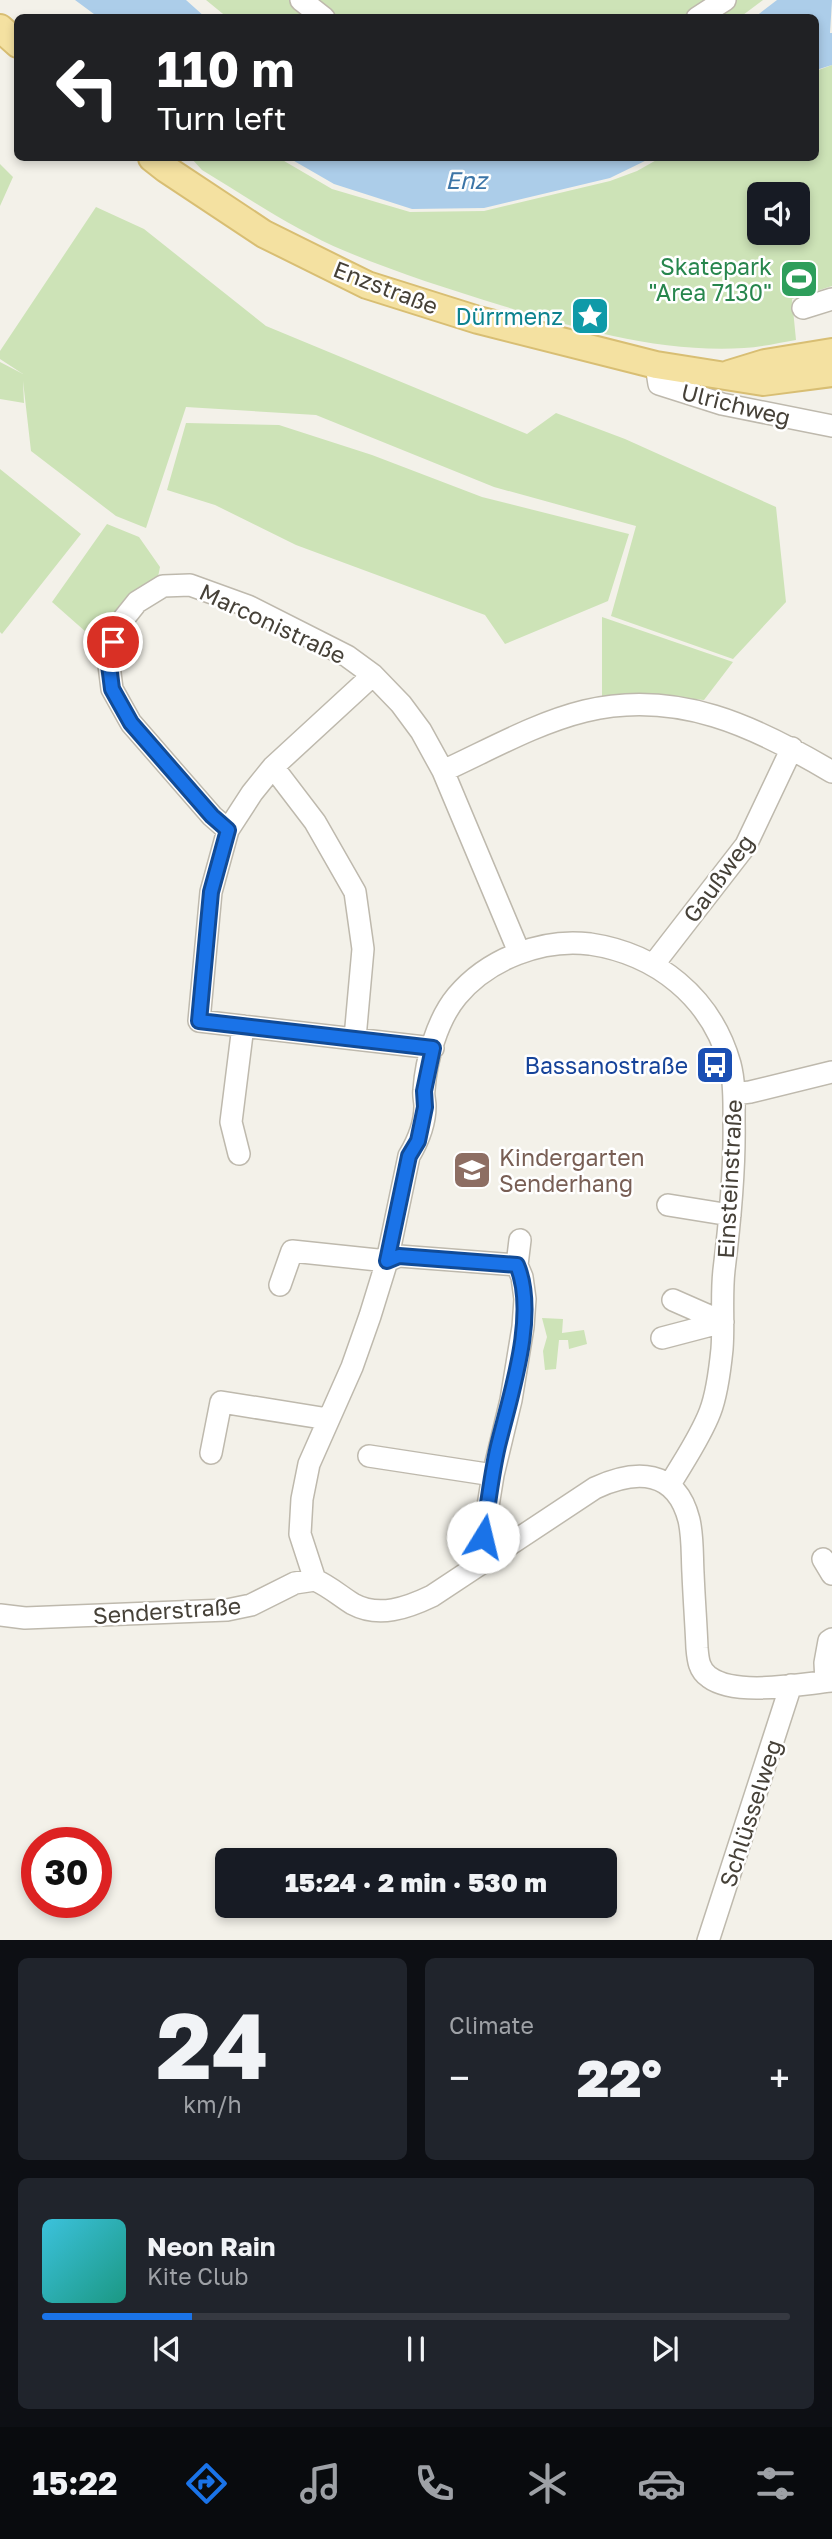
<!DOCTYPE html>
<meta charset="utf-8">
<style>
:root{--surface:#171b24;--page:#20242c;--text:#f1f3f6;--muted:#9ea1a6;--line:#363941;--accent:#1a73e8}
body{margin:0;font-family:"Golos Text",sans-serif;background:var(--page);color:var(--text);height:100vh;display:flex;flex-direction:column;font-size:26px;white-space:nowrap}
*{box-sizing:border-box;margin:0}
p{font-size:23px;color:var(--muted)}
.icon{flex:none;width:38px;height:38px;fill:none;stroke:currentColor;stroke-width:2;stroke-linecap:round;stroke-linejoin:round}
.map{position:relative;height:1940px;overflow:hidden}
.drawer{display:flex;flex-direction:column;gap:18px;padding:18px;background:#0d0f14;flex:1}
.drawer>*{flex:none}
.banner{position:absolute;left:14px;top:14px;width:805px;height:147px;border-radius:10px;box-shadow:0 4px 10px #0003;background:#202124;color:#fff;overflow:hidden}
.tools{position:absolute;left:747px;top:182px;display:grid;gap:14px}
.tools a{display:grid;place-items:center;width:63px;height:63px;border-radius:10px;background:var(--surface);box-shadow:0 4px 10px #0003;font-size:35px}
.speed{position:absolute;left:21px;top:1827px;display:flex;gap:14px;font-size:35px;font-weight:700;text-align:center}
.speed>*{display:grid;place-content:center;width:91px;height:91px;border-radius:50%;background:var(--surface);box-shadow:0 4px 10px #0003;line-height:1}
.speed .limit{border:10px solid #d22;background:#fff;color:#111}
.pin{position:absolute;display:grid;place-items:center;width:60px;height:60px;color:#fff;margin:-30px;border:4px solid #fff;border-radius:50%;box-shadow:0 2px 7px #0007}
.me{position:absolute;width:77px;margin:-38px;rotate:9deg;stroke-linejoin:round;filter:drop-shadow(0 0 5px #0008)}
.turn{display:flex;align-items:center;gap:24px;height:147px;padding:0 28px;font-size:32px}
.turn .icon{width:91px;height:91px;stroke-width:2.5}
.turn b{display:block;font-size:49px;line-height:60px}
.big{font-size:52px;font-weight:800;line-height:1.1}
.drawer .tile{flex:1;display:flex;flex-direction:column;justify-content:center;gap:10px;min-width:0;padding:0 24px;border-radius:10px;background:var(--page)}
.drawer .dial{align-items:center;gap:0}
.dial b{font-size:91px;line-height:1}
.song{display:flex;align-items:center;gap:21px}
.cover{width:84px;height:84px;border-radius:10px;background:linear-gradient(135deg,hsl(190 70% 55%),hsl(170 70% 35%))}
.played{height:7px;border-radius:4px;background:linear-gradient(90deg,var(--accent) 20%,var(--line) 20%)}
.keys{display:flex;justify-content:space-around;direction:ltr}
.heat{display:flex;justify-content:space-between;align-items:center;font-size:38px;direction:ltr}
.drawer .tiles{flex:1;display:grid;gap:18px;grid-template-columns:1fr 1fr}
.tile:last-child{grid-column:span 2}
.trip{position:absolute;left:215px;top:1848px;width:402px;height:70px;border-radius:10px;background:var(--surface);box-shadow:0 4px 10px #0003;font-weight:800;line-height:70px;text-align:center}
.tab-bar{display:flex;height:112px;justify-content:space-around;align-items:center;background:#090b0e;color:var(--muted)}
.tab-bar .icon{width:49px;height:49px}
.tab-bar .active{color:var(--accent)}
.tab-bar b{font-size:32px;color:var(--text)}
.map>svg:first-child{display:block}
.green{fill:#cde3b7;fill-rule:evenodd}
.water{fill:#accde9}
.lines{fill:none;stroke-linecap:round;stroke-linejoin:round}
.minor-casing{stroke:#beb9ad;stroke-width:24}
.major-casing{stroke:#d8be73;stroke-width:30}
.minor{stroke:#fff;stroke-width:21}
.major{stroke:#f4e1a1;stroke-width:26}
.route-casing{stroke:#114b97;stroke-width:18}
.route{stroke:#1a73e8;stroke-width:12}
.labels{text-anchor:middle;dominant-baseline:central;stroke-width:5;stroke-linejoin:round;paint-order:stroke}
.leisure-label{font-size:23px;fill:#27864d;stroke:#fff;text-anchor:end}
.street-label{font-size:23px;fill:#464138;stroke:#fff}
.culture-label{font-size:23px;fill:#0d838f;stroke:#fff;text-anchor:end}
.transit-label{font-size:23px;fill:#164399;stroke:#fff;text-anchor:end}
.education-label{font-size:23px;fill:#785e54;stroke:#fff;text-anchor:start}
.water-label{font-size:24px;font-style:italic;fill:#3c75a7;stroke:#fff}
</style>
<div class="map">
<svg width="832" height="1941" viewBox="0 0 832 1941">
<rect width="100%" height="100%" fill="#f3f1e9"/>
<path class="green" d="M206,0H763L739,18H228Z
M832,65V286L792,299L796,340C779,343 761,347 744,348C661,353 578,329 500,305C448,289 395,272 345,251C295,230 248,198 202,170L191,158H279L332,189L410,212L484,211L610,181L637,171L660,158H816V71ZM760,194H798V233H760Z
M0,164L13,177L0,206Z
M96,207L144,229L266,326L527,434L556,413L625,439L776,507L786,602L733,659L611,616L636,526L494,487L316,415L186,407L146,528L116,516L31,451L23,381L24,403L0,399V362L23,374L0,359V351Z
M186,423L279,425L372,455L482,497L629,534L608,601L505,644L485,615L296,545L215,505L167,490Z
M0,469L81,534L2,634L0,632Z
M107,524L139,537L160,567L157,582L103,647L52,602Z
M602,617L733,662L704,700L640,694L602,699Z
M542,1318L563,1319L562,1333L584,1330L587,1344L569,1349L568,1340H559L556,1369L545,1370L543,1351L547,1337Z"/>
<path class="water" d="M75,0H186L205,17H98Z
M777,0H832L830,33H832V65L816,70V18L755,17Z
M289,158H651L610,178L484,208L412,209L334,184Z"/>
<g class="lines">
<defs>
<path id="minor" d="M301,0L324,18
M697,18L725,0
M803,308L832,299
M656,365L659,384L722,404L832,426
M373,675L273,767L252,793L228,830L211,892L199,1021L433,1048
M273,767L315,822L355,892L363,949L355,1038
M443,771C489,750 536,723 585,711C677,689 755,726 832,772
M228,830L212,816L131,723L112,689L108,657L117,627L137,602L163,586L190,585L248,606L347,656L373,675L401,704L421,731L443,771L519,952
M653,965L746,845L792,748
M734,1094L750,1092L832,1072
M239,1154L231,1122L243,1026
M668,1205L730,1215
M280,1285L292,1251L387,1261L399,1256L517,1265
M673,1300L723,1322
M662,1338L723,1322
M211,1453L221,1402L328,1419
M369,1456L493,1475
M495,1554L483,1537L493,1475L511,1400L523,1327L525,1299L522,1277L517,1265L520,1240
M823,1559L832,1574
M315,1580L300,1534L302,1499L309,1464L352,1367L370,1316L387,1261L409,1156C418,1141 425,1124 425,1106C425,1101 423,1095 424,1090C426,1060 437,1020 457,996C488,959 542,938 590,944C657,954 711,997 730,1064C735,1083 734,1103 734,1122C735,1172 730,1221 724,1270C721,1296 724,1323 722,1349C720,1369 717,1394 710,1412C700,1438 683,1462 669,1486
M0,1615L25,1618L227,1610L251,1605L295,1583L315,1580C329,1586 340,1596 353,1604C379,1618 407,1608 432,1596L595,1488C636,1469 676,1469 689,1520C693,1537 692,1556 693,1573C694,1598 696,1623 697,1648C698,1660 699,1670 709,1677C736,1697 800,1684 832,1681
M826,1681L825,1663L829,1641L832,1639
M708,1941L791,1685"/>
<path id="major" d="M0,28L18,44
M152,158L166,169L264,234L367,285L478,320L656,365L763,382L832,373
M729,374L765,363L832,352"/>
</defs>
<use href="#minor" class="minor-casing"/>
<use href="#major" class="major-casing"/>
<use href="#minor" class="minor"/>
<use href="#major" class="major"/>
</g>
<g class="lines">
<defs>
<path id="route" d="M113,642L108,657L112,689L131,723L212,816L228,830L211,892L199,1021L433,1048L424,1091L425,1107L418,1141L409,1156L387,1261L399,1256L517,1265C538,1315 510,1396 498,1446C491,1476 488,1507 483,1537"/>
</defs>
<use href="#route" class="route-casing"/>
<use href="#route" class="route"/>
</g>
<defs>
<symbol id="stadium-square" viewBox="-11 -11 22 22"><rect x="-9" y="-9" width="18" height="18" rx="4" fill="#2e9e5b" stroke="#fff"/><path d="M0-5a6.5 5 0 1 0 0 10a6.5 5 0 1 0 0-10ZM-3.5-1.8h7v3.6h-7Z" fill="#fff"/></symbol>
<symbol id="sight-square" viewBox="-11 -11 22 22"><rect x="-9" y="-9" width="18" height="18" rx="4" fill="#0f9aa8" stroke="#fff"/><path d="M0-6L1.8-2.2L6-1.7L2.9 1.2L3.7 5.4L0 3.3L-3.7 5.4L-2.9 1.2L-6-1.7L-1.8-2.2Z" fill="#fff"/></symbol>
<symbol id="bus-square" viewBox="-11 -11 22 22"><rect x="-9" y="-9" width="18" height="18" rx="4" fill="#1a4fb4" stroke="#fff"/><path d="M-5-6H5V4H4V6H2V4H-2V6H-4V4H-5ZM-3.5-4V0h7V-4ZM-3.5 1.2v1.5H-2V1.2ZM2 1.2v1.5H3.5V1.2Z" fill="#fff"/></symbol>
<symbol id="school-square" viewBox="-11 -11 22 22"><rect x="-9" y="-9" width="18" height="18" rx="4" fill="#8d6e63" stroke="#fff"/><path d="M0-5L7-2L0 1L-7-2ZM-4 1L0 2.5L4 1V4Q0 6-4 4Z" fill="#fff"/></symbol>
</defs>
<g fill-rule="evenodd">
<use href="#stadium-square" x="777" y="257" width="44" height="44"/>
<use href="#sight-square" x="568" y="294" width="44" height="44"/>
<use href="#bus-square" x="693" y="1043" width="44" height="44"/>
<use href="#school-square" x="450" y="1148" width="44" height="44"/>
</g>
<g class="labels">
<g class="leisure-label">
<text x="772" y="266">Skatepark<tspan x="772" dy="26">"Area 7130"</tspan></text>
</g>
<g class="street-label">
<text transform="translate(386 287) rotate(21)">Enzstraße</text>
<text transform="translate(736 404) rotate(14)">Ulrichweg</text>
<text transform="translate(273 623) rotate(25)">Marconistraße</text>
<text transform="translate(718 878) rotate(-54)">Gaußweg</text>
<text transform="translate(729 1179) rotate(-87)">Einsteinstraße</text>
<text transform="translate(167 1610) rotate(-4)">Senderstraße</text>
<text transform="translate(750 1813) rotate(-72)">Schlüsselweg</text>
</g>
<g class="culture-label">
<text x="563" y="316">Dürrmenz</text>
</g>
<g class="transit-label">
<text x="688" y="1065">Bassanostraße</text>
</g>
<g class="education-label">
<text x="499" y="1157">Kindergarten<tspan x="499" dy="26">Senderhang</tspan></text>
</g>
<g class="water-label">
<text x="466" y="179">Enz</text>
</g>
</g>
</svg>
<div class="tools">
<a><svg class="icon" aria-label="sound" viewBox="0 0 24 24"><path d="M4 9h4l5-4v14l-5-4H4zM17 9q2 3 0 6"/></svg></a>
</div>
<div class="speed"><div class="limit">30</div></div>
<div class="pin" style="left:113px;top:642px;background:#d93025"><svg class="icon" aria-label="arrive" viewBox="0 0 24 24"><path d="M6 21V4h12l-3 4 3 4H6"/></svg></div>
<svg class="me" style="left:483px;top:1537px" viewBox="-20 -20 40 40"><circle r="19" fill="#fff"/><path d="M0-13L10 11 0 6-10 11z" fill="#1a73e8"/></svg>
<div class="trip">15:24 · 2 min · 530 m</div>
<div class="banner">
<div class="turn"><svg class="icon" aria-label="left" viewBox="0 0 24 24"><path d="M17 20v-9H6M10 6l-5 5 5 5"/></svg><div><b>110 m</b>Turn left</div></div>
</div>
</div>
<section class="drawer">
<div class="tiles">
<div class="tile dial"><b>24</b><p>km/h</p></div>
<div class="tile"><p>Climate</p>
<div class="heat"><a>−</a><b class="big">22°</b><a>+</a></div>
</div>
<div class="tile">
<div class="song"><i class="cover"></i><div><b>Neon Rain</b><p>Kite Club</p></div></div>
<div class="played"></div>
<div class="keys"><svg class="icon" aria-label="previous" viewBox="0 0 24 24"><path d="M18 5L8 12l10 7zM5 5v14"/></svg><svg class="icon" aria-label="pause" viewBox="0 0 24 24"><path d="M8 5v14M16 5v14"/></svg><svg class="icon" aria-label="next" viewBox="0 0 24 24"><path d="M6 5l10 7-10 7zM19 5v14"/></svg></div>
</div>
</div>
</section>
<nav class="tab-bar">
<b>15:22</b>
<svg class="icon active" aria-label="directions" viewBox="0 0 24 24"><path d="M12 3l9 9-9 9-9-9zM9 14v-3h6M13 9l2 2-2 2"/></svg>
<svg class="icon" aria-label="music" viewBox="0 0 24 24"><path d="M9 18V5l10-2v13"/><circle cx="6" cy="18" r="3"/><circle cx="16" cy="16" r="3"/></svg>
<svg class="icon" aria-label="phone" viewBox="0 0 24 24"><path d="M5 4h4l2 5-3 2q2 4 5 5l2-3 5 2v4C11 20 4 13 5 4z"/></svg>
<svg class="icon" aria-label="climate" viewBox="0 0 24 24"><path d="M12 3v18M4 7l16 10M4 17L20 7"/></svg>
<svg class="icon" aria-label="car" viewBox="0 0 24 24"><path d="M5 17H2v-5l4-1 3-4h7l3 4 3 1v5h-3M9 17h6M6 11h13"/><circle cx="7" cy="17" r="2"/><circle cx="17" cy="17" r="2"/></svg>
<svg class="icon" aria-label="filters" viewBox="0 0 24 24"><path d="M4 7h16M4 17h16"/><circle cx="9" cy="7" r="2"/><circle cx="15" cy="17" r="2"/></svg>
</nav>
